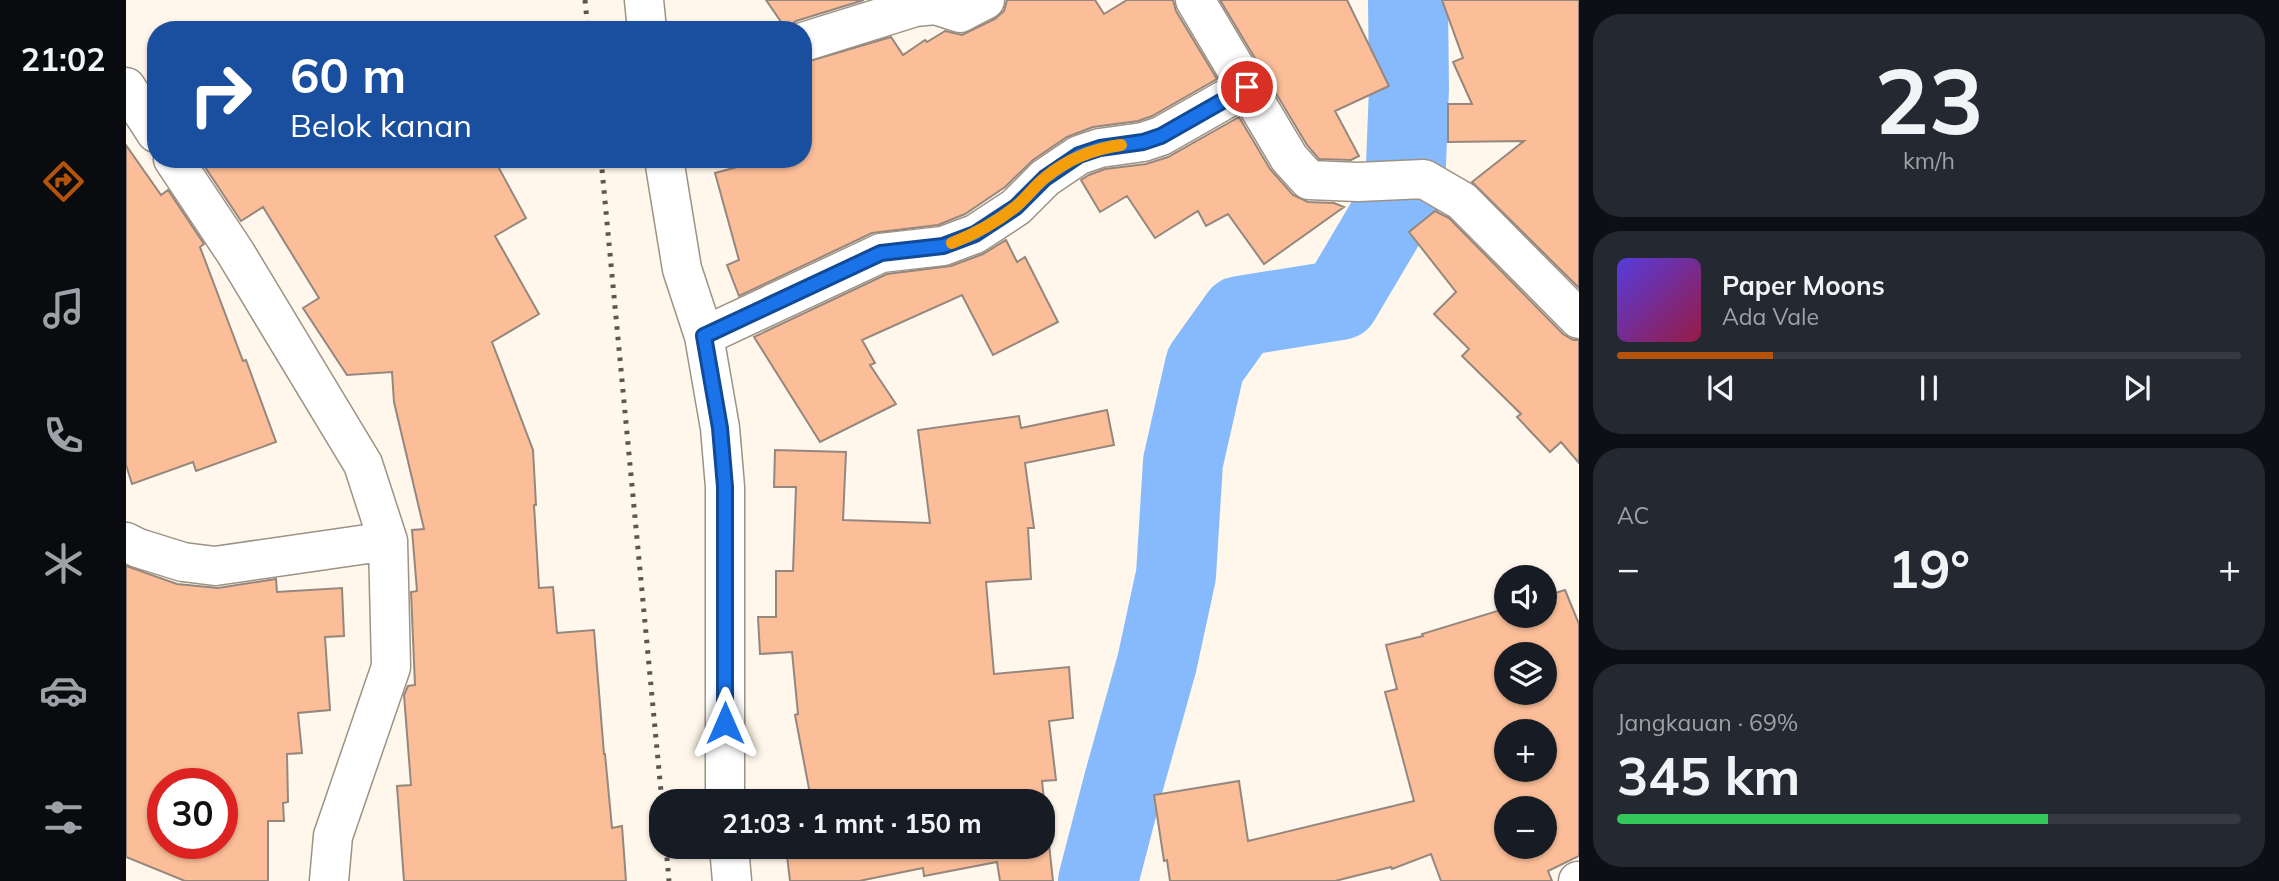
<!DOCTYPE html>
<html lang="id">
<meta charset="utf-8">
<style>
:root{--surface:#171b24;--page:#242831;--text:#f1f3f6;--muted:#9ea1a6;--line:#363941;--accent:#b45309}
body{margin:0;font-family:Mulish,sans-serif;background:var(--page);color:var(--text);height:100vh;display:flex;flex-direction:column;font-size:26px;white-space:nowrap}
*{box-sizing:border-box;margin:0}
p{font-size:23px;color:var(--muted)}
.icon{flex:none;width:38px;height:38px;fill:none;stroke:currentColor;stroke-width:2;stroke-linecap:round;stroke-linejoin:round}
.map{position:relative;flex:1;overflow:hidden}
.drawer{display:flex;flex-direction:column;gap:14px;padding:14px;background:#0d0f14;width:700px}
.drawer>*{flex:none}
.top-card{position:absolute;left:21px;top:21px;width:665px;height:147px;border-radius:28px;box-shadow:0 2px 5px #0004;background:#1a4fa0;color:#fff;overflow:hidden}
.tools{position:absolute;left:1368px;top:565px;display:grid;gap:14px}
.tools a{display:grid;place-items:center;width:63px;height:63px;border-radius:50%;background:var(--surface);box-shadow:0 2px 5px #0004;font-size:35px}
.speed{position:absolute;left:21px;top:768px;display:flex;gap:14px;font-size:35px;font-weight:700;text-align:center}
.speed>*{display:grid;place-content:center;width:91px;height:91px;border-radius:50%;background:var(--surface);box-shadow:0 2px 5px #0004;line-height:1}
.speed .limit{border:10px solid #d22;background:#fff;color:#111}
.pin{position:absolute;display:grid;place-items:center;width:60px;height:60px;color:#fff;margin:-30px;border:4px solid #fff;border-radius:50%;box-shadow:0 2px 7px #0007}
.me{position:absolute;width:77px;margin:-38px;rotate:0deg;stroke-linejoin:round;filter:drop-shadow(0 0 5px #0008)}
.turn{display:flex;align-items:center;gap:24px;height:147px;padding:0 28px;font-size:32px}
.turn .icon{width:91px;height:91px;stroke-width:2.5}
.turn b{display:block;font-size:49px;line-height:60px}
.big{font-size:52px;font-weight:700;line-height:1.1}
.drawer .tile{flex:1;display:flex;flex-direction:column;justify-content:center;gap:10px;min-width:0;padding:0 24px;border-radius:28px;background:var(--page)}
.drawer .dial{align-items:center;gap:0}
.dial b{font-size:91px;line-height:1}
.song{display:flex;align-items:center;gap:21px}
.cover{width:84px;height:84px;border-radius:10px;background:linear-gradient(135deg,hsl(250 70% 55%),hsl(340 70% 35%))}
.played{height:7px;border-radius:4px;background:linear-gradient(90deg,var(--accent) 25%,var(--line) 25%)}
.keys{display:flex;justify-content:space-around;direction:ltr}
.heat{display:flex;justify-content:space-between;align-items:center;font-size:38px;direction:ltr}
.charge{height:10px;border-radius:5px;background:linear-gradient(90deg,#34c759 69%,var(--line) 0)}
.trip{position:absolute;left:523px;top:789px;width:406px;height:70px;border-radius:28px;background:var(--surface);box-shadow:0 2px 5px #0004;font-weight:700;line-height:70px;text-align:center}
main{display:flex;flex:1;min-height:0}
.tab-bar{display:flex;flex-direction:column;width:126px;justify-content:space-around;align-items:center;background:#090b0e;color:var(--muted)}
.tab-bar .icon{width:49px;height:49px}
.tab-bar .current{color:var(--accent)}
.tab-bar b{font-size:32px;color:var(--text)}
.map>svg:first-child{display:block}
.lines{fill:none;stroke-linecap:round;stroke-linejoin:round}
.river{stroke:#87bafc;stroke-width:80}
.building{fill:#fbbe98;stroke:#96877e;stroke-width:2;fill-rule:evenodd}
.minor-casing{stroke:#9c9285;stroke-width:41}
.minor{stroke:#fff;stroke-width:38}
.rail{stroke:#5b564f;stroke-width:5;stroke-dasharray:3.5 7;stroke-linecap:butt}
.route-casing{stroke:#114b97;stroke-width:18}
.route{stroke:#1a73e8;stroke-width:12}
.slow{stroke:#f59e0b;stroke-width:12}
</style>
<main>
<nav class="tab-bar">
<b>21:02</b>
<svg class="icon current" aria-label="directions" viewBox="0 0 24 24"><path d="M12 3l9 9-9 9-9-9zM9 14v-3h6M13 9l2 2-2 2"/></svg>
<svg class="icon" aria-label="music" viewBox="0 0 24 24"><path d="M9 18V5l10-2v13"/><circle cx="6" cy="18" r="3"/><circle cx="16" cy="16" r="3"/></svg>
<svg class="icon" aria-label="phone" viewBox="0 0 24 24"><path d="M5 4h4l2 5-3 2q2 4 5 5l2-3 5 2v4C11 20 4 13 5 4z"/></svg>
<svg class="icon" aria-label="climate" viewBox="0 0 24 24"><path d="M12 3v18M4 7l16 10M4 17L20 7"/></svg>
<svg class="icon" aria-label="car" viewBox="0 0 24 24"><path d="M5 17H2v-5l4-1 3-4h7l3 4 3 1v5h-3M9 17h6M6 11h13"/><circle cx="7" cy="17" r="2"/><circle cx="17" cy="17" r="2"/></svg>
<svg class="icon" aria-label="filters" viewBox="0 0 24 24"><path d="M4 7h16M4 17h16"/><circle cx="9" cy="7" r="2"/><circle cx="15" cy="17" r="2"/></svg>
</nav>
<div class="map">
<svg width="1453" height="881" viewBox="0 0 1453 881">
<rect width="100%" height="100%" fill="#fff7eb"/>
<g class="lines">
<path class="river" d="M972,881L998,781L1031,663L1050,575L1057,462L1079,365L1114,316L1214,300L1279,190L1283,88L1282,0"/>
</g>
<path class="building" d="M640,0H738L670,21L660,29Z
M881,0H969L978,14L1001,0H1047L1050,11L1091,79L1026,116L1012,121L967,127L941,137L907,160L879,187L839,214L812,225L746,233L613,296L601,265L613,260L589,173L641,159H677V63L765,37L777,55L799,40L801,42L819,31L836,35L869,19L878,11Z
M1094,0H1221L1263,86L1209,111L1233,156L1225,160L1193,159L1181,145Z
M1316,0H1453V288L1346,182L1398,141L1322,142V104H1346L1327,62L1337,58Z
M1113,117L1144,169L1167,195L1182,202L1208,203L1218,207L1138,264L1102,214L1080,226L1072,211L1029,238L1001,196L974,212L955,180L963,175L979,169L1020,164L1042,157Z
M0,145L35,195L42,190L78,244L74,247L117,361L120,360L150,442L70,471L67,462L6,484L0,465Z
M92,159H368L400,218L369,236L413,314L366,342L407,450L410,505H408L413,588L427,587L431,633L468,630L478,754H479L486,828L496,826L500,881H278L271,786L285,785L278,695L282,686L289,685L285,592L291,591L286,530L298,529L268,402L266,372L221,375L177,308L193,298L137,207L115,221L79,167Z
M1309,211L1323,218L1437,334L1447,340H1453V463L1435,442L1424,452L1391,417L1395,414L1336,356L1343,349L1308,314L1330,292L1283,232Z
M880,240L891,262L899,257L932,322L867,355L836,295L736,340L749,363L744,365L770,404L694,442L628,337L761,274L825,266L857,254Z
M981,410L988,445L899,463L908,528H902L905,579L860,582L868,674L943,667L947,718L923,721L930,780L916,781L927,881H874L871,862L798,876L797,868L733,881H664L660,847H917V802H642L684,794L669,715L672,714L666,652L634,654L632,617H650V571H667L670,487H648L649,450L720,452L717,520L804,523L792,430L893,416L895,428Z
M0,566L51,584L92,588L150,579L151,592L216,588L218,636L199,637L204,710L172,713L176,753L161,754L162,802L157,803L158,821H142V881H59L0,857ZM37,784H96V844H37Z
M1439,590L1453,624V856L1422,871L1426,881H1315L1305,854L1266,869L1265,867L1209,881H1044L1041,860L1038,861L1028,795L1113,781L1122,841L1288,801L1259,692L1271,689L1260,645L1297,636L1296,634L1381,608V616H1419V596ZM1381,654H1419V693H1381ZM1381,732H1419V770H1381ZM1381,808H1419V847H1381Z"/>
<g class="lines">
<defs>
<path id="minor" d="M518,0L521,30
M1069,0L1163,158L1183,180L1232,182L1298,179L1336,201L1453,319
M677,42L789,7L809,5L834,13L859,0
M0,87L30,133
M47,159L109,252L237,464L262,541L265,667L207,836L203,881
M538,159L556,269L578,336L594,428L599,487V802
M578,336L755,253L817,246L849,234L890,207L919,178L953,155L974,148L1017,142L1035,136L1121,87
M0,542L12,548L57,562L89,566L262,541
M603,847L606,881
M1452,881H1453"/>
</defs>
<use href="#minor" class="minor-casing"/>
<use href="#minor" class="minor"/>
<path class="rail" d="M459,0L462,30
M475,159L536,802
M540,847L543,881"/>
</g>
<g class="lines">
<defs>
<path id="route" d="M599,723V487L594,428L578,336L755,253L817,246L849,234L890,207L919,178L953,155L974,148L1017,142L1035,136L1121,87"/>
</defs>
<use href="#route" class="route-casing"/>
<use href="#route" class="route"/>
<path class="slow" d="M826,243C849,234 869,223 888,208C900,199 908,186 920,177C942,159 966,149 995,145"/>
</g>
</svg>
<div class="tools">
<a><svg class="icon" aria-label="sound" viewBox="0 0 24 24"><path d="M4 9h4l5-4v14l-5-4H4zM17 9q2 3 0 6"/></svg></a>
<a><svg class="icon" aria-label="layers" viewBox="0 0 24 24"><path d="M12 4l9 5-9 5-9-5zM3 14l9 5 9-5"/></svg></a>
<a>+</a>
<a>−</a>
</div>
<div class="speed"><div class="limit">30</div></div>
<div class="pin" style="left:1121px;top:87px;background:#d93025"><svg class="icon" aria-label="arrive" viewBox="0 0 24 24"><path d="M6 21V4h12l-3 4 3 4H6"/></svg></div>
<svg class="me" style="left:599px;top:723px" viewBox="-20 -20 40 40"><path d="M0-17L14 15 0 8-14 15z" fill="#1a73e8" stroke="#fff" stroke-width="4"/></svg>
<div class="trip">21:03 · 1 mnt · 150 m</div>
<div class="top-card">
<div class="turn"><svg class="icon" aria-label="right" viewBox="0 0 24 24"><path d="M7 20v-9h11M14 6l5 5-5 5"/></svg><div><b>60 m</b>Belok kanan</div></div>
</div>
</div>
<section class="drawer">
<div class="tile dial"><b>23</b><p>km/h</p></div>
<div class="tile">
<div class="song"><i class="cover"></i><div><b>Paper Moons</b><p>Ada Vale</p></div></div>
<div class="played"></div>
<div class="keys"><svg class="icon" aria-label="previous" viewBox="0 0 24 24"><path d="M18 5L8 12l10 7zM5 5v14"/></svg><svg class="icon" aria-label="pause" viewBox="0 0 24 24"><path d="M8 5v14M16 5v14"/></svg><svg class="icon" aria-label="next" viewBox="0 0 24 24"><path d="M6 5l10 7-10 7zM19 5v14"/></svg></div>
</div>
<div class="tile"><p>AC</p>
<div class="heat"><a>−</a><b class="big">19°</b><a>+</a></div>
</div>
<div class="tile"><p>Jangkauan · 69%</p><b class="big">345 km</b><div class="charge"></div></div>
</section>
</main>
